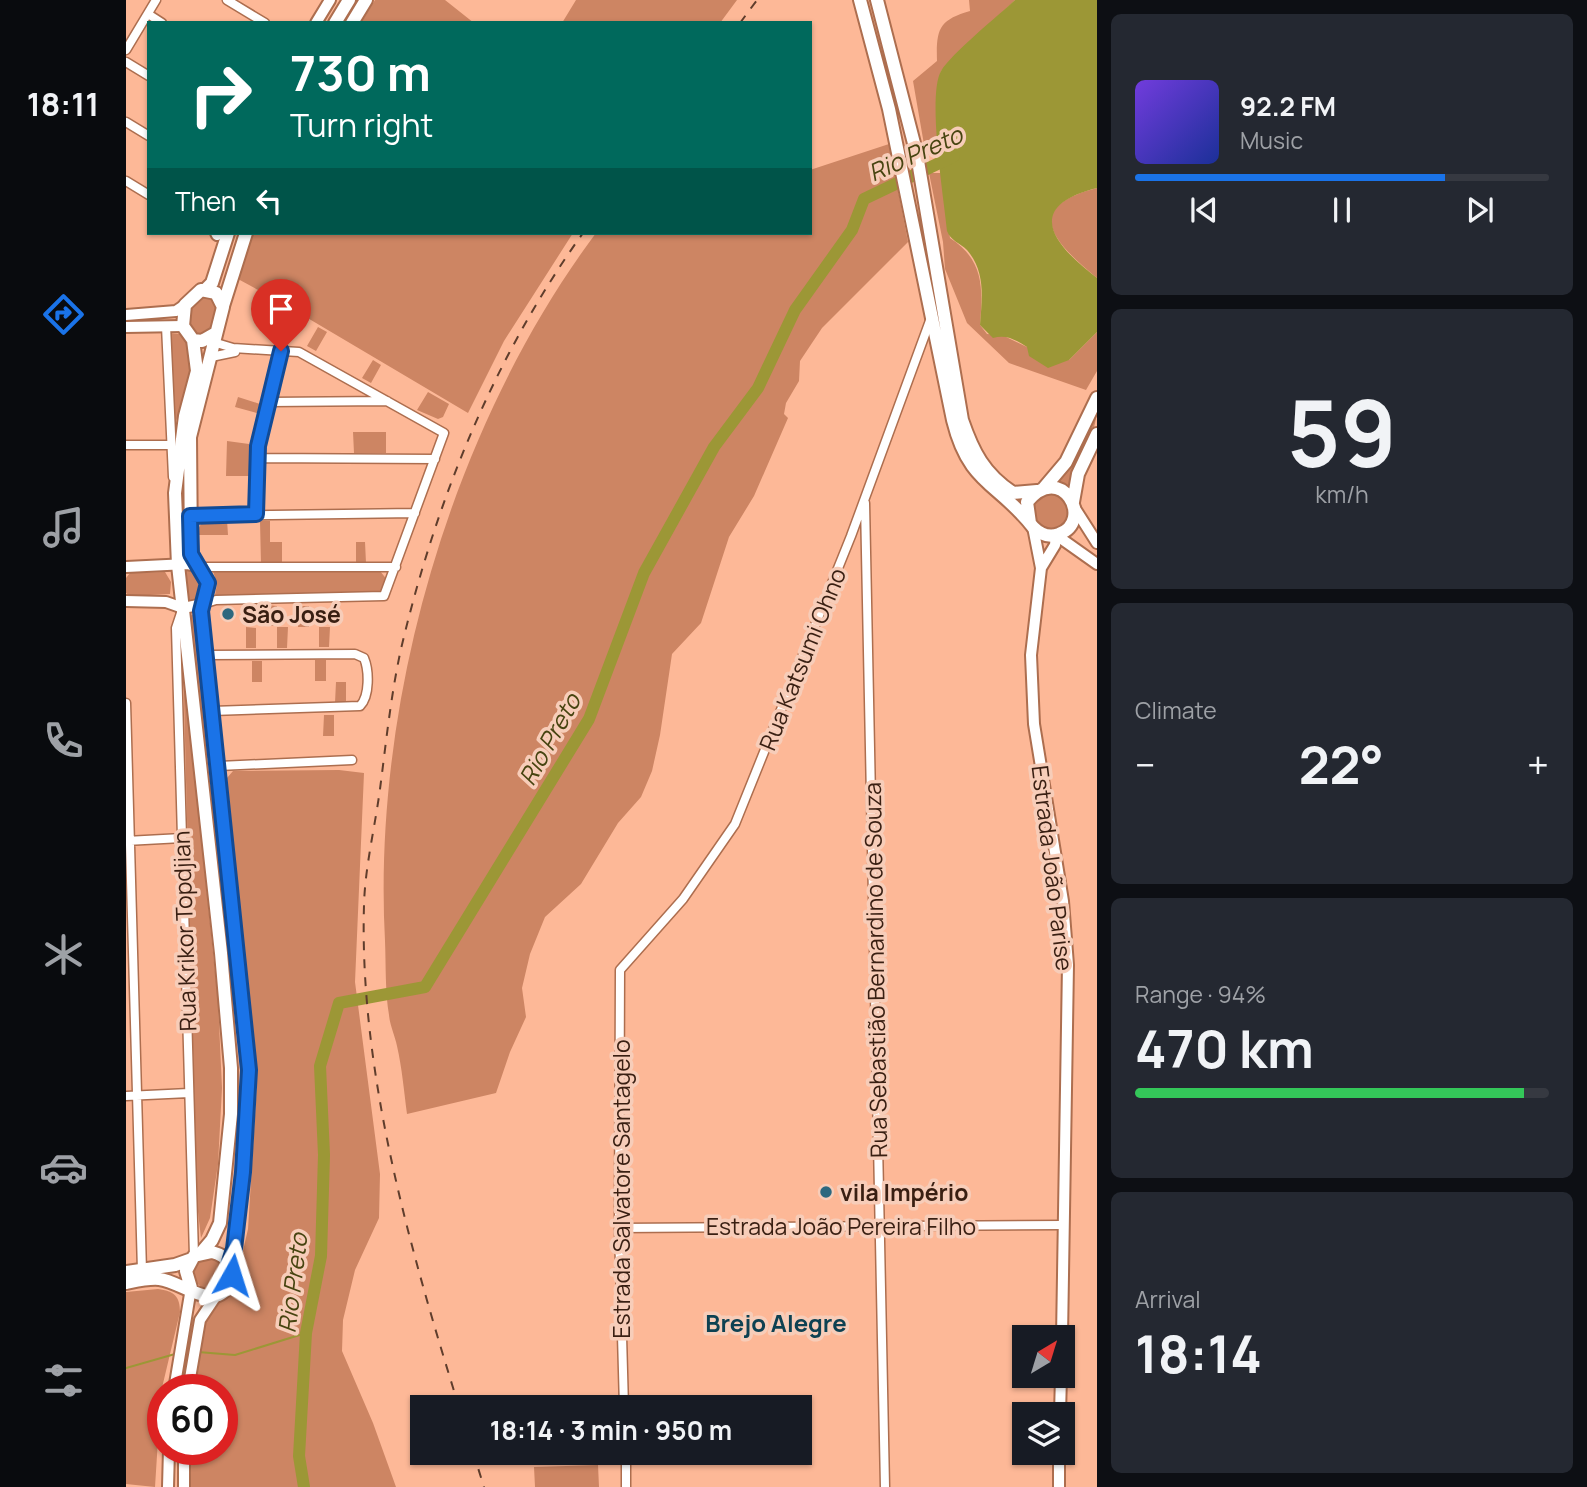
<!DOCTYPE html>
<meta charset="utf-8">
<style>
:root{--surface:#171b24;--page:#242831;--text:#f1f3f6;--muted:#9ea1a6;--line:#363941;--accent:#1a73e8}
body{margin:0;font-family:Manrope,sans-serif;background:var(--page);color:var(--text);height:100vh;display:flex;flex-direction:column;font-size:26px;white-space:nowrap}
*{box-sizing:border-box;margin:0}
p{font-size:23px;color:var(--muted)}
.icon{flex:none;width:38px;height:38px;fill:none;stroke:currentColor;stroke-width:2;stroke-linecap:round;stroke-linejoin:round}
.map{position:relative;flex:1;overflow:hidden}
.drawer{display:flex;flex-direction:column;gap:14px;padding:14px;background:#0d0f14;width:490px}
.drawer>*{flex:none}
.banner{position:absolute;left:21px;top:21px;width:665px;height:214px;border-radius:0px;box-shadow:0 2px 5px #0004;background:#00695c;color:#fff;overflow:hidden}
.needle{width:46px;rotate:38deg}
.fabs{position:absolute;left:886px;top:1325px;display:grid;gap:14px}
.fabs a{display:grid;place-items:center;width:63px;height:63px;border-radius:0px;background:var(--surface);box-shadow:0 2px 5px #0004;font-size:35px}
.speed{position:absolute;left:21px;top:1374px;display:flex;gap:14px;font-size:35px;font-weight:700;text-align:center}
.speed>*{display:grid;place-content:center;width:91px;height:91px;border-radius:50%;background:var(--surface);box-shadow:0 2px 5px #0004;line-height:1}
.speed .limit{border:10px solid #d22;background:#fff;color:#111}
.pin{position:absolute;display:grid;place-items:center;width:60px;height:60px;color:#fff;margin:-72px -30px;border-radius:50% 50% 50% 0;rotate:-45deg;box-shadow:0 0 7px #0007}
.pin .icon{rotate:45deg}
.me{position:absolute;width:77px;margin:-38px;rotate:6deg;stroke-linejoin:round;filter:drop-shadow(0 0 5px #0008)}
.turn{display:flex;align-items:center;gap:24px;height:147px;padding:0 28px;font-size:32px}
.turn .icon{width:91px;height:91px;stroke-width:2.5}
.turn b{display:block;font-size:49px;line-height:60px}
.then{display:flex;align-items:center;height:66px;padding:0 28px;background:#0003;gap:14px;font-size:26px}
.big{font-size:52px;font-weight:700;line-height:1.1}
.drawer .tile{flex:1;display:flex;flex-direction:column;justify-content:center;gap:10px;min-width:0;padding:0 24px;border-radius:10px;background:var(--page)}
.drawer .dial{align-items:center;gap:0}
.dial b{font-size:91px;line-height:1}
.song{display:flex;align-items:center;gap:21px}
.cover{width:84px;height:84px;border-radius:10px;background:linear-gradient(135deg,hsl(260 70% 55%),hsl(230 70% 35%))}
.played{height:7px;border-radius:4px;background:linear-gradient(90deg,var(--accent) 75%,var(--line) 75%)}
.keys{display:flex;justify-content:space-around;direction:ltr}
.heat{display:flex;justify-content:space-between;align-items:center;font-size:38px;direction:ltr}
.charge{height:10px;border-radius:5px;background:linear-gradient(90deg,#34c759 94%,var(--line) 0)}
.trip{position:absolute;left:284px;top:1395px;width:402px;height:70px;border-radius:0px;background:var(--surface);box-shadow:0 2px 5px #0004;font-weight:700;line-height:70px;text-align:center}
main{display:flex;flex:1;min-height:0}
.tab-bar{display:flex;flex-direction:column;width:126px;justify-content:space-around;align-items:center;background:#090b0e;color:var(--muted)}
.tab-bar .icon{width:49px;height:49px}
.tab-bar .selected{color:var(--accent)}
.tab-bar b{font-size:32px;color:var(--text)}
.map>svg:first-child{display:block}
.green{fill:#cd8563}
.water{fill:#9c9736}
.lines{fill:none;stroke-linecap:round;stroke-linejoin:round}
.stream{stroke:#9c9736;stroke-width:2}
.river{stroke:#9c9736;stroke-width:12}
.street-casing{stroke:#ad6e4f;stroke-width:11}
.secondary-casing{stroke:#ad6e4f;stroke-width:14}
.primary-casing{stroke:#ad6e4f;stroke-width:16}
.street{stroke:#fff;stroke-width:8}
.secondary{stroke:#fff;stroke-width:10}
.primary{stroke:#fff;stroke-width:12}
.rail{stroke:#5f3d2c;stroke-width:2;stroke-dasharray:9 9;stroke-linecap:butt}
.route-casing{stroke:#114b97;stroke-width:18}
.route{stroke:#1a73e8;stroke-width:12}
.poi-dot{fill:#2c687f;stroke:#f7cdb9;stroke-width:2.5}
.labels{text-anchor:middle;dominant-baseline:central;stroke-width:7;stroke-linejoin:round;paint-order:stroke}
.poi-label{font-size:23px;font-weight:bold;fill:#391f12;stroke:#f7cdb9;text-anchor:start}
.street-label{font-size:23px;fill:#391f12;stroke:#f7cdb9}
.water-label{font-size:24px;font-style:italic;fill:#474410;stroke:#f7cdb9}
.neighbourhood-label{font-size:24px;font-weight:bold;fill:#0d4152;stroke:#f7cdb9}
</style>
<main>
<nav class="tab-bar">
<b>18:11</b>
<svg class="icon selected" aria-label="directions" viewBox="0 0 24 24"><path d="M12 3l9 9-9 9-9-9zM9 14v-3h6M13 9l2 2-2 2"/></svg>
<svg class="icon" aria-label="music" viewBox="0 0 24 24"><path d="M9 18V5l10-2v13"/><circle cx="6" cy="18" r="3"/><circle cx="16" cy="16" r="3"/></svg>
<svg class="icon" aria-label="phone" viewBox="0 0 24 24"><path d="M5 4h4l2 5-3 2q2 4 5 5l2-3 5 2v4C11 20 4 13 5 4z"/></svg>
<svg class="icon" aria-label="climate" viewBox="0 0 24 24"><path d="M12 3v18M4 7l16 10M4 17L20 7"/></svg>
<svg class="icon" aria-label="car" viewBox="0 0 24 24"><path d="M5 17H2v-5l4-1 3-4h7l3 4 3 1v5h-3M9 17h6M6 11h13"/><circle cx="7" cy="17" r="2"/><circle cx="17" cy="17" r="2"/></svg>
<svg class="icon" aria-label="filters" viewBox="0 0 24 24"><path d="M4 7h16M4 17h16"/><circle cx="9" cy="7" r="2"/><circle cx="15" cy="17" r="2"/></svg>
</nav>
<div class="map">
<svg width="971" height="1487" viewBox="0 0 971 1487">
<rect width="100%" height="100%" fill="#fdb897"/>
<path class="green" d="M249,0H319L348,23H235Z
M450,0H611L594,23H436Z
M843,0H889L815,71L810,110L813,152L800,156L787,81L811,61C810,29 813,20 844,11Z
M763,144L782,242L696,328L674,361L673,381L660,403L658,414L662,418L628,496L603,537L575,623L546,654L534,735L526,771L515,797L492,823L455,884L419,917L404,954L396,988L400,1017L384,1052L370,1093L281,1114C278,1091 276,1068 271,1046C269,1036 264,1026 263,1015C259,991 260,965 259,941C246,701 326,426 470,233H684V170Z
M803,173H815L824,238C858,260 857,288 854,325L861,334L876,335L901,347L943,360L971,332V371L960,390L883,363L841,323L819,269L817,242Z
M971,188V278C930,244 893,208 971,188Z
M126,233H447L378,341L342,413L163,307L154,328L134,323L143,296L112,279Z
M77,294L91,298V319L83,335L69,337C58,318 62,309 77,294Z
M192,327L201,332L190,351L181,346Z
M43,333L54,334C77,359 57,400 48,427Z
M247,360L255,365L245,383L236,378Z
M302,392L323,404L317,417L312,419L291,410Z
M112,397L134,404L131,413L109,407Z
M971,407C971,437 950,462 944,491L929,484Z
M227,432H260V453H228Z
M101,441L123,444V476H100Z
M907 512a18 18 0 1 1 36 0a18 18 0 1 1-36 0Z
M101,520L102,535H69L76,522Z
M134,521H144V542H156V563L135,564Z
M230,542H239L240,563H230Z
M56,568H63L76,577L74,599L60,605Z
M87,571H254L262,581L251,596L89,595L91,584Z
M39,572L45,582L44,594L4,596L0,593V578L4,573Z
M141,605L151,606V626H141Z
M172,606H183V627H172Z
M72,612L85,759L79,757L64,616Z
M120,627L130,628V648H120Z
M151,627H162L161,648H151Z
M193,627H204L203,647H193Z
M189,660H200V681H189Z
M126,661H136V682H126Z
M57,663L92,1001L96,1088L92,1164L84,1218L75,1238L71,1203Z
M210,682H220V703H209Z
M198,715H208V736H197Z
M213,770L238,773L229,982L254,1174L253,1218L229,1270L217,1320L216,1351L247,1423L270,1487H65L63,1449H96V1390L67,1389L77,1327L111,1277L122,1229L131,1084L101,778L107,771Z
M88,784L113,990L105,993L82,788Z
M68 1274a15 15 0 1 1 30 0a15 15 0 1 1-30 0Z
M32,1289C48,1291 54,1296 54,1312L35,1392L29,1487L0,1484V1292Z
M472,1465L473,1487H409L408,1467Z"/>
<path class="water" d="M889,0H971V188C896,207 928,245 971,278V332L943,360L922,368L903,356L901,347C890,340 880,334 867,338L854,325C856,298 860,272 841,250C834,243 825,241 821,231C818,199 801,96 815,71C825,54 873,15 889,0Z"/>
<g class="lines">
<path class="stream" d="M72,1352L109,1355L180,1333
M0,1368L49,1354"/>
<path class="river" d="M178,1487L173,1456L180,1333L195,1256L198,1155L194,1066L213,1003L299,987L463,719L518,573L588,447L632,388L669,310L726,230L738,199L828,156"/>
<defs>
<path id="street" d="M101,0L139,23
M22,14L36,23
M0,50L30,0
M0,62L23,76
M0,122L23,136
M0,181L23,195
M40,326L47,477
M85,357L109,352
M143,402L261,401
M0,445H44
M131,458L309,459
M739,503L759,1487
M130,514L132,446L155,351
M64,516L289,513
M73,567H270
M77,604L90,600L258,596L318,433L173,352L107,348L87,342
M56,610L50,628L68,1256
M81,655L229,654L238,658C243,670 244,696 234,706L86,711
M0,703L16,1271
M93,766L226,760
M0,841L56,838
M0,1096L63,1093
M493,1228L938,1225
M498,1407L493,1228L494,970L557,899L609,824L725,536L805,318
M500,1452V1487"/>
<path id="secondary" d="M190,23L204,0
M90,233L91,235
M0,315L50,311L59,305
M0,327L57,326
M948,507L971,543
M907,527L915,568L905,655L908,724L937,901L942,965L936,1337
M930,535L971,564
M0,567L61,564L73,567
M915,568L929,545L930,535
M0,601L40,602L57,608L77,604
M48,1390L65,1288
M62,1390L74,1320L90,1296
M934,1414L935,1376
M58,1449V1487
M42,1487L43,1449
M933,1487V1452"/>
<path id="primary" d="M734,0L763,109L827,420C843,485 872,482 907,527C914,534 923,538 933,534C969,521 935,460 901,502L904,523
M751,0L791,155L836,420C847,452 858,474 887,493L911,491
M209,23L223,0
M226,23L240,0
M80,289L86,283L102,233
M97,306L120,233
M90,333L76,341L67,340L57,326L59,305L75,290L90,293L97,307L64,437L65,554L82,583L75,611L123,1070L117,1172L108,1249L103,1265
M67,340L71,371L59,416L49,493L52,565L95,953L105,1068V1114L94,1223L86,1240L75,1253
M918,488L940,462L971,398
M947,502L952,474L971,434
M0,1272L49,1265L66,1259
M0,1283C10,1281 22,1278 33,1279C55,1281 87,1312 102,1286C106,1279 107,1271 103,1264C100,1257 94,1254 86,1252L68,1256L60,1271L65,1288"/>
</defs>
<use href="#street" class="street-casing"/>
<use href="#secondary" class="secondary-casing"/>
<use href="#primary" class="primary-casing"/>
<use href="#street" class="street"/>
<use href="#secondary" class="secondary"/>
<use href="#primary" class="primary"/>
<path class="rail" d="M614,23L631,0
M333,1407C284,1249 233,1072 238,905C239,867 249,827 254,789C260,743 265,694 275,649C310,500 368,357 457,233
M347,1452L358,1487"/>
</g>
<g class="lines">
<defs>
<path id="route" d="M106,1275L103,1265L108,1249L117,1172L123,1070L75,611L82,583L65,554L64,516L130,514L132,446L155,351"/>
</defs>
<use href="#route" class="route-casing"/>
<use href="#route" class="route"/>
</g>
<g class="poi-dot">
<circle cx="102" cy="614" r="7"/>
<circle cx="700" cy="1192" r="7"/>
</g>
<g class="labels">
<g class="poi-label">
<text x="116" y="614">São José</text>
<text x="714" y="1192">vila Império</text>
</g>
<g class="street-label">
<text transform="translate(676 659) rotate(-68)">Rua Katsumi Ohno</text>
<text transform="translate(927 868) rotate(83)">Estrada João Parise</text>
<text transform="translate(58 931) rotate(-92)">Rua Krikor Topdjian</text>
<text transform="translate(749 970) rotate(-91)">Rua Sebastião Bernardino de Souza</text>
<text transform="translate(495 1189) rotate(-90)">Estrada Salvatore Santagelo</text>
<text x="715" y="1226">Estrada João Pereira Filho</text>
</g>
<g class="water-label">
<text transform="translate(789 153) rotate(-24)">Rio Preto</text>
<text transform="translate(423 739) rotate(-61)">Rio Preto</text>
<text transform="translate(166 1283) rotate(-83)">Rio Preto</text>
</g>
<g class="neighbourhood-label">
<text x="650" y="1322">Brejo Alegre</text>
</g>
</g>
</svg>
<div class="fabs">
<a><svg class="needle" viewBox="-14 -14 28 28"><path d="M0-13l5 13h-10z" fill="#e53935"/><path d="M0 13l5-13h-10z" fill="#9ea1a6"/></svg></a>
<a><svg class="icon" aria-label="layers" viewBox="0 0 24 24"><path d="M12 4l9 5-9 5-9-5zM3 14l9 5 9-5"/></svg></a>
</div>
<div class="speed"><div class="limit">60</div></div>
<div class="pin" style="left:155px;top:351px;background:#d93025"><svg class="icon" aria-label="arrive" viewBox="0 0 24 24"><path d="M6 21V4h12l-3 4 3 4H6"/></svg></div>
<svg class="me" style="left:106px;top:1275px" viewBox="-20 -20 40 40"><path d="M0-17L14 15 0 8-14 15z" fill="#1a73e8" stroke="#fff" stroke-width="4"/></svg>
<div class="trip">18:14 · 3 min · 950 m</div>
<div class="banner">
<div class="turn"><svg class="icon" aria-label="right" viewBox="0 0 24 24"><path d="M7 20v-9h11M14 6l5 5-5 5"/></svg><div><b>730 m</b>Turn right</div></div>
<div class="then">Then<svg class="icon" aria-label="left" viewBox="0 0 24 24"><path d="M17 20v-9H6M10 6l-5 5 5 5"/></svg></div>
</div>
</div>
<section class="drawer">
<div class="tile">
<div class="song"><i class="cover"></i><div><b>92.2 FM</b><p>Music</p></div></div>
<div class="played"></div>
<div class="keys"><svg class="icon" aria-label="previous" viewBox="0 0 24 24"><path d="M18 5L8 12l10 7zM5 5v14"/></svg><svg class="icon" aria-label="pause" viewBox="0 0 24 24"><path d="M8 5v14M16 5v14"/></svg><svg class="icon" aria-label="next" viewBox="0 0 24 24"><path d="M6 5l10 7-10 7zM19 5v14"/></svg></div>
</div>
<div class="tile dial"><b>59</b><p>km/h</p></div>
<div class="tile"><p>Climate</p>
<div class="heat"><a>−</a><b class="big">22°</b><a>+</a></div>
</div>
<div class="tile"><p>Range · 94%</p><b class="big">470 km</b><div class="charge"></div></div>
<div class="tile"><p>Arrival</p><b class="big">18:14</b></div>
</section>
</main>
